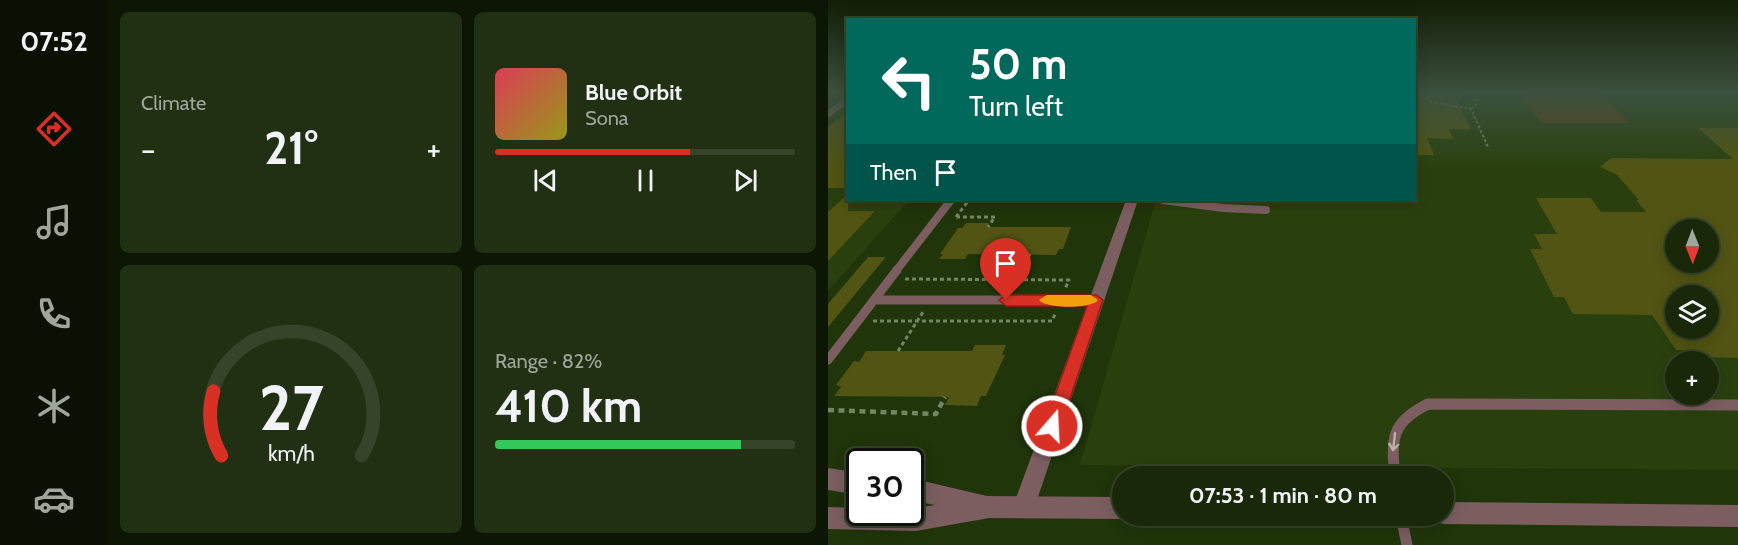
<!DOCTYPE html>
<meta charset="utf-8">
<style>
:root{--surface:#182808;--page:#213012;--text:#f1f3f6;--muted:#9fa69c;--line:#364429;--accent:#d93025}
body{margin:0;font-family:Cabin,sans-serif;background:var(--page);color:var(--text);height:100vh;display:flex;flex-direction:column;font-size:22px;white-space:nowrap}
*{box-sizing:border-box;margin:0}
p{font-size:20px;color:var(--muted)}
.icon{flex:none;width:33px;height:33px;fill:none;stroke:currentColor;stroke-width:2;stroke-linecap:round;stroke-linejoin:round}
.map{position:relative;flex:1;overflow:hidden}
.drawer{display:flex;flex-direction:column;gap:12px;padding:12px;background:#0d1604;width:720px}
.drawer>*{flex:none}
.guide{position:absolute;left:18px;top:18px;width:570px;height:183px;border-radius:0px;box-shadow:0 3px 15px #0003,0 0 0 2px var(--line);background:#00695c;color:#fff;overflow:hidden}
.needle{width:39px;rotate:179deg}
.controls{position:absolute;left:837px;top:219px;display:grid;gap:12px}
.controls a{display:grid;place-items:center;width:54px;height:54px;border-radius:50%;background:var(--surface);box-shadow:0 3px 15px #0003,0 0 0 2px var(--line);font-size:30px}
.speed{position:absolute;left:18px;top:448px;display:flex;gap:12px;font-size:30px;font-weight:700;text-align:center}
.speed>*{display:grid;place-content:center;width:78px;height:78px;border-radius:50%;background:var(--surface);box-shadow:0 3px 15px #0003,0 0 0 2px var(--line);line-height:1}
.speed .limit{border:3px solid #111;border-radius:9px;background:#fff;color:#111}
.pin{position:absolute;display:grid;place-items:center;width:51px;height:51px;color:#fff;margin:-62px -26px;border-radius:50% 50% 50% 0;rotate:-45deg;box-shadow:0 0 6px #0007}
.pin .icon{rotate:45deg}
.me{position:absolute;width:66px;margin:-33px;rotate:19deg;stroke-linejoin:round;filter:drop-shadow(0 0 4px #0008)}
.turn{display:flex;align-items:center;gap:21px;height:126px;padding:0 24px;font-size:27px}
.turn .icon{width:78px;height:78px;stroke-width:2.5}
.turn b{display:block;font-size:42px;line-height:51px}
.then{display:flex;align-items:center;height:57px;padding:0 24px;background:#0003;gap:12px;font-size:22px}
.big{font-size:45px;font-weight:700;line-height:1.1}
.drawer .widget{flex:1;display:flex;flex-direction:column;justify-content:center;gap:9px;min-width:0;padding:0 21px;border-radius:9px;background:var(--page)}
.drawer .dial{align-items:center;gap:0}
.dial svg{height:156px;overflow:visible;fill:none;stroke:var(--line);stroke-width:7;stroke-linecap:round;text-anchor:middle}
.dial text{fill:var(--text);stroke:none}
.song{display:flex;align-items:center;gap:18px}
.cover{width:72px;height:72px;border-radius:9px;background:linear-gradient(135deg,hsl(350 70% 55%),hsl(60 70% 35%))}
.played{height:6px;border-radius:3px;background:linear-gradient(90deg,var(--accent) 65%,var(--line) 65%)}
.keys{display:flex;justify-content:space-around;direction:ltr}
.heat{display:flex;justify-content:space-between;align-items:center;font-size:33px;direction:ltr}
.charge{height:9px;border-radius:4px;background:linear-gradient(90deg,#34c759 82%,var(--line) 0)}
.drawer .tiles{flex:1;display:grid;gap:12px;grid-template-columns:repeat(2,1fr)}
.trip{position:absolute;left:284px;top:466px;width:342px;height:60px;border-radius:30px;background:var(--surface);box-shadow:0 3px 15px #0003,0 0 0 2px var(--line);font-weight:700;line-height:60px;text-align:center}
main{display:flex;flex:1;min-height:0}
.tabs{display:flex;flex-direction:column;width:108px;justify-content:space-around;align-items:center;background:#0a1003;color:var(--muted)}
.tabs .icon{width:42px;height:42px}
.tabs .selected{color:var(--accent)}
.tabs b{font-size:27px;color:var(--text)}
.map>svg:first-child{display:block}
.built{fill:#29400e;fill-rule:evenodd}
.green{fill:#5f4015}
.building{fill:#515412;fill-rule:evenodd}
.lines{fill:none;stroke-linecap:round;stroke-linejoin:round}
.path-far2{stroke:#738661;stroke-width:2;stroke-dasharray:3 2;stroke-linecap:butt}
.path-far1{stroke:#738661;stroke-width:3;stroke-dasharray:4 3;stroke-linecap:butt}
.path{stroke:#738661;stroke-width:4.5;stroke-dasharray:6 4.5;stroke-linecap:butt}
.service-far3{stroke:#7c5e61;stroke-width:6}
.service-far2{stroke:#7c5e61;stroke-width:8}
.service-far1{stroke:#7c5e61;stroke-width:9}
.service{stroke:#7c5e61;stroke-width:11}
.minor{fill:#7c5e61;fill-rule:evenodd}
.tertiary{fill:#7c5e61;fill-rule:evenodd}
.oneway{stroke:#b6b4a3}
.route{fill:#d93025;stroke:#8d1f18;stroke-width:1.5}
.slow{fill:#f59e0b}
</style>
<main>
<nav class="tabs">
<b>07:52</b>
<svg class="icon selected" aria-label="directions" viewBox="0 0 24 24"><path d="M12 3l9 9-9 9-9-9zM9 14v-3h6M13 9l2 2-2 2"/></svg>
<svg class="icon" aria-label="music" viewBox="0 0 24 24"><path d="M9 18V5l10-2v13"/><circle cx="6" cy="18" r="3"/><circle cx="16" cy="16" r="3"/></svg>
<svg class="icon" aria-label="phone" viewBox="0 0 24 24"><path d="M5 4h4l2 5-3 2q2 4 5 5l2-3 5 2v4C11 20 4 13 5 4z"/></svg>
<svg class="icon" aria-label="climate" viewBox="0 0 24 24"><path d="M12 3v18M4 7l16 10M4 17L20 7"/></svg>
<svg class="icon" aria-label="car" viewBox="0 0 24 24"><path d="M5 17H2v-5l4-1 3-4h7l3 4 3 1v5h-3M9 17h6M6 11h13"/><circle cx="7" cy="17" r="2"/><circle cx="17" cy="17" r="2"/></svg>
</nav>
<section class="drawer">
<div class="tiles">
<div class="widget"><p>Climate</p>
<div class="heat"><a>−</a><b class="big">21°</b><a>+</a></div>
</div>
<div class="widget">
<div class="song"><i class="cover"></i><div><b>Blue Orbit</b><p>Sona</p></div></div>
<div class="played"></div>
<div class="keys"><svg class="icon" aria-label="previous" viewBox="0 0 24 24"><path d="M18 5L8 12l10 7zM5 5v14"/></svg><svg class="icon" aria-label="pause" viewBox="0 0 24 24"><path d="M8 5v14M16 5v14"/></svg><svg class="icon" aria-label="next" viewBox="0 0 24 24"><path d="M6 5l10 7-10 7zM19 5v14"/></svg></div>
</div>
<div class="widget dial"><svg viewBox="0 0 100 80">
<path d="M14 69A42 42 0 1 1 86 69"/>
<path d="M14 69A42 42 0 0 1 10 36" stroke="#d93025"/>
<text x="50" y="56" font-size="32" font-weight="700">27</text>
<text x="50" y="72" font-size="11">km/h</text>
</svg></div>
<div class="widget"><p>Range · 82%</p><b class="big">410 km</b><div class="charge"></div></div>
</div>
</section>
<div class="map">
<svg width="910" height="545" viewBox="0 0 910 545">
<rect width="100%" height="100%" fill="#20350a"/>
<path class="built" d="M0,93H19L20,200H81L0,291Z
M587,93H910V470L252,465L328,200H586ZM848,230H880V262H848ZM848,296H880V328H848ZM848,362H880V394H848Z"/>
<path class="green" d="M691,93H771L801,123H714Z"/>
<path class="building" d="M586,93H625L643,129H621L625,139L599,138L606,155H586Z
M20,111V188H0V127Z
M870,128H910V358L866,357L861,350H848L824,315L745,314L736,297H726L702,249H714L706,234H729L708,198H763L773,212H818L808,200H811L788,174L772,167L783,158L905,159ZM848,230H880V262H848ZM848,296H880V328H848Z
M20,194V211H47L0,261V212Z
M138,223H161L159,227H243L235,249H231L228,255L140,254L137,259H111L115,254H112L130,228H134Z
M40,257H58L0,327V304Z
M147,345H178L174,355H177L158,396H153L149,406L117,405L121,397L6,396L13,387L8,385L26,361L31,362L38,351H144Z"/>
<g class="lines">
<path class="path-far2" d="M595,94L603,102L643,109L660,147
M622,106L624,97L638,94
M643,109L649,104L647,93"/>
<path class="path-far1" d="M128,217H167L160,227
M128,217L141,200
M77,279L241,280L237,289
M185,288L202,254
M45,321H224L228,312
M70,351L95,312"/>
<path class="path" d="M0,410L108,414L117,397"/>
<path class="service-far3" d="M0,114L20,99"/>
<path class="service-far2" d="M335,200L395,208L438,210
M68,271L123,200"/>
<path class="service-far1" d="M69,270L46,300H268
M0,360L46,300"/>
<path class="service" d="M567,477C563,439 563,422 600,404L910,405
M573,516L579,545"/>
<path class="minor" d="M298,200H310L207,506L204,514L196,517L188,514L185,506Z"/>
<path class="tertiary" d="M0,468L32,473V495L0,490Z
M82,478L159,496L294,497V516H301L294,519L161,518L88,531L0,529V507L32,508V513H82V509L107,505L82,500Z
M615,502L910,505V527L615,524L607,521L605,516H615Z"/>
</g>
<defs><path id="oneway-shaft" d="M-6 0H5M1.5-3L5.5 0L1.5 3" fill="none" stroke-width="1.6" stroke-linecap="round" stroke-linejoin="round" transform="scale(1.5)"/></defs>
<use class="oneway" href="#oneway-shaft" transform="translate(566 442) rotate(97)"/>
<linearGradient id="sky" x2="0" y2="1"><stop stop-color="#121d06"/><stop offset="0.55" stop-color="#3c513e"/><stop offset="1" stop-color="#3c513e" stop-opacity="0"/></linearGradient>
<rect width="910" height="169" fill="url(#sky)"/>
<path class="route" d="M178,295H268L275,300L233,426L231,431L224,434L218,431L216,426L259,306H178L171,300Z"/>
<path class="slow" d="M219,295H263L270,300C265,309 217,309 211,300Z"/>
</svg>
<div class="controls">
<a><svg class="needle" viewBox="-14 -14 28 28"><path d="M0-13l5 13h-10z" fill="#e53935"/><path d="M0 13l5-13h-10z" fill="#9fa69c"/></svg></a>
<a><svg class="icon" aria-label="layers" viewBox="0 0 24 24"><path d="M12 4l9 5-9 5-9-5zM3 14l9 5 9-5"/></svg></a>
<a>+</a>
</div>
<div class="speed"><div class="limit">30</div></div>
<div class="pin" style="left:178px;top:300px;background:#d93025"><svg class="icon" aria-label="arrive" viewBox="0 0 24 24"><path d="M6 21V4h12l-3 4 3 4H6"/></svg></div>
<svg class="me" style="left:224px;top:426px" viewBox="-20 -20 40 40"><circle r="17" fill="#d93025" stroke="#fff" stroke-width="3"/><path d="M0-11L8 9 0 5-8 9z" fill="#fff"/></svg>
<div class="trip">07:53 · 1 min · 80 m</div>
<div class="guide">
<div class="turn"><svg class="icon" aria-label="left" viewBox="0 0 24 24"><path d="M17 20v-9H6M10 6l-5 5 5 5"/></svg><div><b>50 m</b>Turn left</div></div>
<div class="then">Then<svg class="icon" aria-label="arrive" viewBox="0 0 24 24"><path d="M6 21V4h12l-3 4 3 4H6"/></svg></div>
</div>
</div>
</main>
